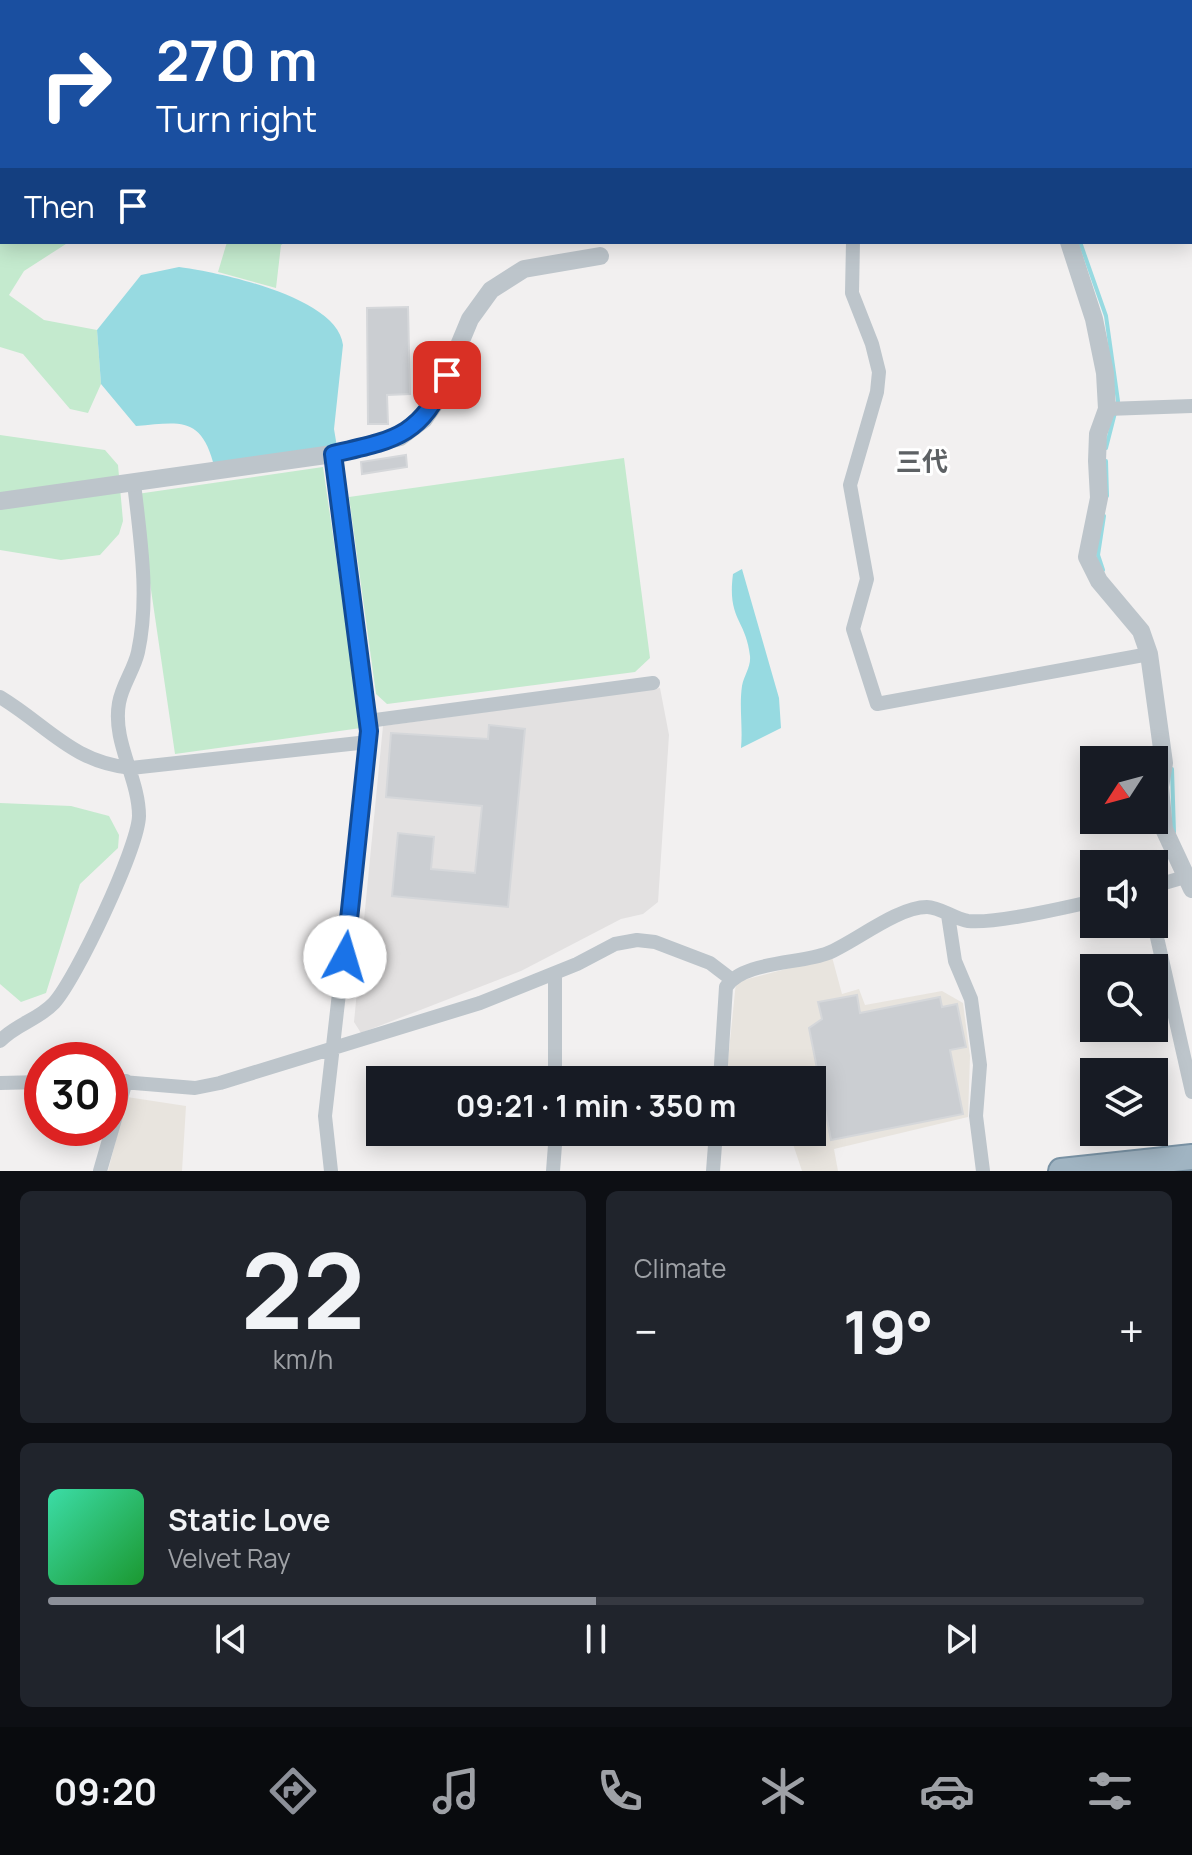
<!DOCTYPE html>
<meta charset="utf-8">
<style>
:root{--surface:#171b24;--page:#20242c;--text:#f1f3f6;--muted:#9ea1a6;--line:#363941;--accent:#8c9099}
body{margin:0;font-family:Manrope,"Noto Sans JP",sans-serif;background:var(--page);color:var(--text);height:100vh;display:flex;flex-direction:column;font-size:30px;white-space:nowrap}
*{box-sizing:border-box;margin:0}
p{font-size:26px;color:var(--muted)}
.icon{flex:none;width:44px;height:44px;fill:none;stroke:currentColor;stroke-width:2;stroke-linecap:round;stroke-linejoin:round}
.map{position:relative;height:1171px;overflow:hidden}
.drawer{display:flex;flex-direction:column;gap:20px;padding:20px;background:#0d0f14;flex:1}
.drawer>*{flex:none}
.banner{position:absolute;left:0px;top:0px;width:1192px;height:244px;box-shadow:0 4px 20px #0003;background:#1a4fa0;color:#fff;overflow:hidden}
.needle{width:52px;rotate:234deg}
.fabs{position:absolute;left:1080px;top:746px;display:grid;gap:16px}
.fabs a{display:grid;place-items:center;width:88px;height:88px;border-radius:0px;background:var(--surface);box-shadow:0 4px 20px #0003;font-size:40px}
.speed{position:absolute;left:24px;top:1042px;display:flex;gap:16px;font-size:40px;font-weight:700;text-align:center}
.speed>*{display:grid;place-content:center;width:104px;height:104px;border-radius:50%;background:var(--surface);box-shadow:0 4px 20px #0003;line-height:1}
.speed .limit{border:12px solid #d22;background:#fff;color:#111}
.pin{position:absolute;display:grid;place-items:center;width:68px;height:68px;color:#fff;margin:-34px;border-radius:16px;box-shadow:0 4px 12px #0006}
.me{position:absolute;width:88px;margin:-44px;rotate:6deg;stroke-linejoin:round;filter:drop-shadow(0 0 6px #0008)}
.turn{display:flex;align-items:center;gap:28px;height:168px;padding:0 24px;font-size:36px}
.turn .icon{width:104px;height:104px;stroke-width:2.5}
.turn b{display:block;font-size:56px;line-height:68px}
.then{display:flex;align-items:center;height:76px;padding:0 24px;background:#0003;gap:16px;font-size:30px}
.big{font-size:60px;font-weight:700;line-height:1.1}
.drawer .card{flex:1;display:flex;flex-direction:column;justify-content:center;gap:12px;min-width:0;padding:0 28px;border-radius:12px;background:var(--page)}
.drawer .dial{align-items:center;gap:0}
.dial b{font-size:104px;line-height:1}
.song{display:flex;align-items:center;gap:24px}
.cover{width:96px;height:96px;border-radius:12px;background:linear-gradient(135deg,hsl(160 70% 55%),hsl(130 70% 35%))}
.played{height:8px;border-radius:4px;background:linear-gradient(90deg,var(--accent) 50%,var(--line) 50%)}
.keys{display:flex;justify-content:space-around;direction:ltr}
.heat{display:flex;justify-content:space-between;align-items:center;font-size:44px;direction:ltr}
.drawer .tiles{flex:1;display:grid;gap:20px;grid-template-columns:1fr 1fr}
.card:last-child{grid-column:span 2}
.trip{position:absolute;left:366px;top:1066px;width:460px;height:80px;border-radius:0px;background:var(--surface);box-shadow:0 4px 20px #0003;font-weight:700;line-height:80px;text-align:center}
.dock{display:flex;height:128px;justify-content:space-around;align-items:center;background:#090b0e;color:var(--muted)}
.dock .icon{width:56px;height:56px}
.dock .active{color:var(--accent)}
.dock b{font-size:36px;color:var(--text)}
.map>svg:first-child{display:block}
.commercial{fill:#e8e4de}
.education{fill:#e3e1e1}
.green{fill:#c4eace}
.water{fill:#97dae1}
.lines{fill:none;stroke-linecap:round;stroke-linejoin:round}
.stream{stroke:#97dae1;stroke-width:4}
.building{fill:#cbced2;stroke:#d5d7da;stroke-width:2}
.trunk-casing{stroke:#7992a4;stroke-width:28}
.minor{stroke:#bdc5cb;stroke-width:14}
.tertiary{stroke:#bdc5cb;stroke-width:18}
.secondary{stroke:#bec8cf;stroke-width:22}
.trunk{stroke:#a0b4c2;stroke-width:24}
.route-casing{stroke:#114b97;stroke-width:20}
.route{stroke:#1a73e8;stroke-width:14}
.labels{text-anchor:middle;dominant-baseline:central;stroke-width:6;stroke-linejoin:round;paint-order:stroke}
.quarter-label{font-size:26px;font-weight:bold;fill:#5d6164;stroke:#fff}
</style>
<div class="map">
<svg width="1192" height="1171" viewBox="0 0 1192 1171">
<rect width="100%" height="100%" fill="#f2f0f0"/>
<path class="commercial" d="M832,957L842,994L859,989L865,1005L942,991L963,1003L970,1056L968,1117L834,1149L838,1171H802L789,1132H812V1080H726L736,982Z
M127,1097L186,1106L182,1171H108Z
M720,1132H772L719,1144Z"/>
<path class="education" d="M660,688L669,735L658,902L643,914L621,919L521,971L361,1033L354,1022L383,726Z"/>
<path class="green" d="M0,0H720V2H2V242H69L24,271L9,295L44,320L97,330L101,384L88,413L70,409L23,354L0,347Z
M1115,0H1192V105L1190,2Z
M227,242H286L281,245L276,288L218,272Z
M0,435L105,450L118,465L123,521L119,534L100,555L61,560L0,550Z
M624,458L650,658L635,672L387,704L376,694L349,497Z
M323,467L361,728L175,754L137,494Z
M0,803L71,806L109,816L119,835L118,848L80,884L46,993L21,1002L0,984Z"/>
<path class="water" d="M179,267C218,272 338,297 343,345L334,429L337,447L210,468L213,462C200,415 177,423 136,426L101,384L97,330L141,275Z
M742,569L779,698L781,728L741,748C743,727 739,706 742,686C744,675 751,667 750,656C746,619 727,620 733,574Z"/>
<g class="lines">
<path class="stream" d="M1011,0L1012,2
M1080,242L1106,316L1118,401L1106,448
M1106,461L1107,496
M1103,570L1098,555L1104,516
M1172,769L1174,832"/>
</g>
<path class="building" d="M408,307L410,394L387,395L388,424H368L367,308Z
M406,455L407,467L362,474L361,462Z
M489,725L525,729L508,907L392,896L398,833L434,837L431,869L475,873L482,806L386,797L391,733L488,739Z
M857,995L860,1013L940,997L942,1007L957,1004L966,1047L950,1050L963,1114L831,1140L809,1028L822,1019L818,1002Z"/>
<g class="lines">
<defs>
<path id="trunk" d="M1061,1171L1192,1157"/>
</defs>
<use href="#trunk" class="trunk-casing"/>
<path class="minor" d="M1020,0L1021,2
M853,242L852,293L872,344L879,372L877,392L850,485L867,579L853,629L877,704L1149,654
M1107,409L1192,406
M0,697C48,726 72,762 131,768L368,742
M368,721L653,683
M1154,886L1185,877
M948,915L955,961L971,999L980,1065L976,1116L983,1171
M1154,924L1192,1092
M0,1041C16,1024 38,1020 54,1003C76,979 138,848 139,816C139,778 112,742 119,703C122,685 134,670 138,652C150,597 140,537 134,483
M555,1080V973
M720,1080L726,987C742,961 801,964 828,953C855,942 897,907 927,907C940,907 954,919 968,921C996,924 1064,908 1094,901
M110,1081L195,1088L220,1083L480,1003L577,964L615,944L637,940L655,942L710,963L731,979
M0,1083L42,1082
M100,1171L126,1081
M331,1171L325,1116L369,731L333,454
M553,1171L556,1132
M713,1171L716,1132"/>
<path class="tertiary" d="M1069,242L1094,319L1105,373L1107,409L1098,434L1097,461L1099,498L1087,557L1099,581L1141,631L1149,654L1164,763L1160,787L1164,829L1192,889
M0,501L333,454L400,437L424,419L435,403L470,319L491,290L524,269L600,256"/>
<path class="secondary" d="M812,0L813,2
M1190,162L1192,160"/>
<use href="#trunk" class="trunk"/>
</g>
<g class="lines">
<defs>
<path id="route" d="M345,957L369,731L333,454C394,440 421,437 447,375"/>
</defs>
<use href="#route" class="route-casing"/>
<use href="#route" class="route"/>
</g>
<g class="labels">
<g class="quarter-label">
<text x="922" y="461">三代</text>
</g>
</g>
</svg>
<div class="fabs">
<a><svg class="needle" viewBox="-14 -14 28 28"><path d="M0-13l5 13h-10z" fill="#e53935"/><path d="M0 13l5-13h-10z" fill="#9ea1a6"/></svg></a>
<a><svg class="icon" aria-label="sound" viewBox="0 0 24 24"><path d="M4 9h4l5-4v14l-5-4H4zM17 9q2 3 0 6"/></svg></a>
<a><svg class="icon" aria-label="search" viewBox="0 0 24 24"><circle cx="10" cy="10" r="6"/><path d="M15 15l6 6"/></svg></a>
<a><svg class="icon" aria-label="layers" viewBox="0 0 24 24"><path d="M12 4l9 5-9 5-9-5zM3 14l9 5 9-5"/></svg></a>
</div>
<div class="speed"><div class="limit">30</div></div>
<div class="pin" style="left:447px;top:375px;background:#d93025"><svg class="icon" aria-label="arrive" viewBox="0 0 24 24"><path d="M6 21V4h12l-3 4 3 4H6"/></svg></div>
<svg class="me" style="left:345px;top:957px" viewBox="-20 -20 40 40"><circle r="19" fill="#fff"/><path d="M0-13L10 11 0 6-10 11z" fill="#1a73e8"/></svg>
<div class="trip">09:21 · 1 min · 350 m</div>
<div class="banner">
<div class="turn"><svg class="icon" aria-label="right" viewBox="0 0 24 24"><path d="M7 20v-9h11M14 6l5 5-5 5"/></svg><div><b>270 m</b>Turn right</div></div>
<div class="then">Then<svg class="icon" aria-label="arrive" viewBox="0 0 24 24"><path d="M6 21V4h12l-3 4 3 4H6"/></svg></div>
</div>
</div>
<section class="drawer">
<div class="tiles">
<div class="card dial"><b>22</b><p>km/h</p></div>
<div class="card"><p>Climate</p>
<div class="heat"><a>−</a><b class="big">19°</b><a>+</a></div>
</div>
<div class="card">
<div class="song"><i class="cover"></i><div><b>Static Love</b><p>Velvet Ray</p></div></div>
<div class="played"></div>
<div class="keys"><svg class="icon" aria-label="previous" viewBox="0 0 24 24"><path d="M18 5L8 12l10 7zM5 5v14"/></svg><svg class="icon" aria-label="pause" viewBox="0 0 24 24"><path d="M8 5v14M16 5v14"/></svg><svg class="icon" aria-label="next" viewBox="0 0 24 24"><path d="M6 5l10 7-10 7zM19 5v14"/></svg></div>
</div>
</div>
</section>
<nav class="dock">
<b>09:20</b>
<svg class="icon active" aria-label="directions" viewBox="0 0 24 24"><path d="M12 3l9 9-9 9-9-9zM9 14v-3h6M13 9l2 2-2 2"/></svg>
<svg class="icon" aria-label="music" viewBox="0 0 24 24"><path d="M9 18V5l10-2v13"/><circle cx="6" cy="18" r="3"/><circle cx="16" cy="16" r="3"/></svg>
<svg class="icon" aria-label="phone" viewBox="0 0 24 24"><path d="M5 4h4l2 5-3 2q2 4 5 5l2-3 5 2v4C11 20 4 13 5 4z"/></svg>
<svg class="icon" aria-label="climate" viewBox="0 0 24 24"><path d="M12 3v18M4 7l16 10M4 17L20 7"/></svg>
<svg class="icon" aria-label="car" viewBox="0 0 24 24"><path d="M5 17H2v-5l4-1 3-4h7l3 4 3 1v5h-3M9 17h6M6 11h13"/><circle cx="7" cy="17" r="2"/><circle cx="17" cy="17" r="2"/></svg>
<svg class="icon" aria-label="filters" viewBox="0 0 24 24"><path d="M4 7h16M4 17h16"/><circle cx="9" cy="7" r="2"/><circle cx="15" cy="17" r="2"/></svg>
</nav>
